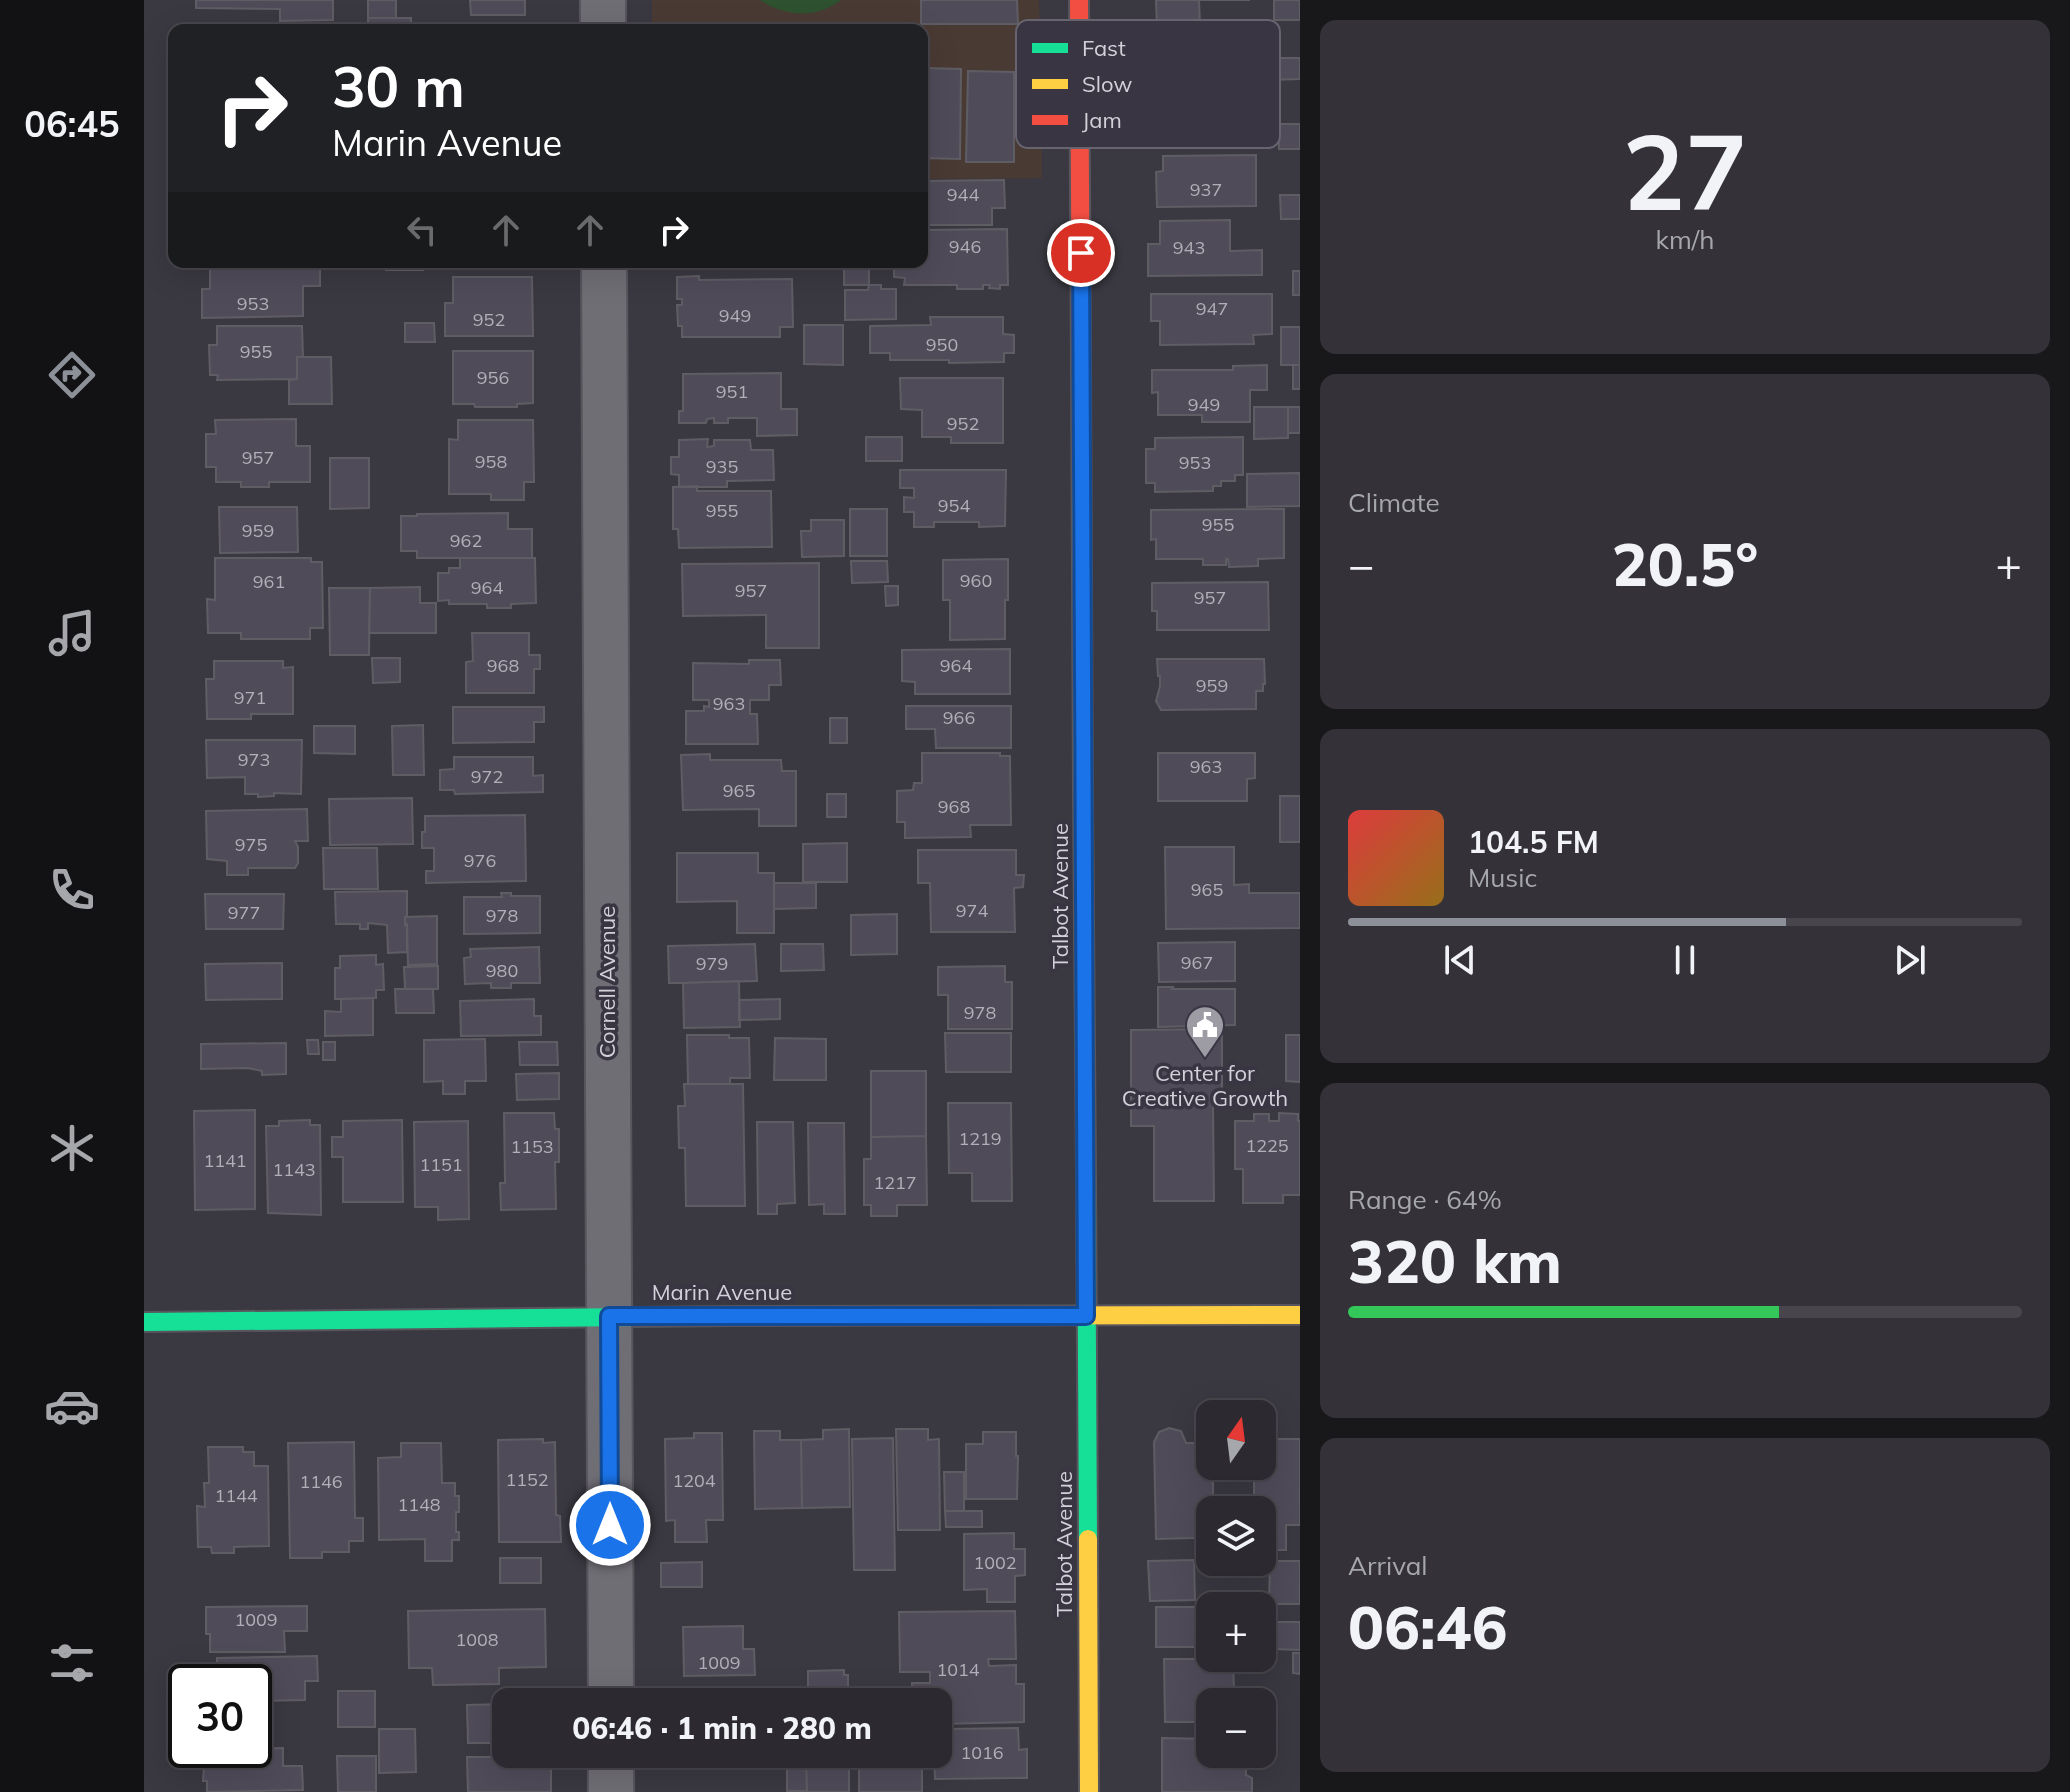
<!DOCTYPE html>
<meta charset="utf-8">
<style>
:root{--surface:#2c2a30;--page:#343238;--text:#f1f3f6;--muted:#a6a7ab;--line:#48464c;--accent:#8c9099}
body{margin:0;font-family:Mulish,sans-serif;background:var(--page);color:var(--text);height:100vh;display:flex;flex-direction:column;font-size:30px;white-space:nowrap}
*{box-sizing:border-box;margin:0}
p{font-size:26px;color:var(--muted)}
.icon{flex:none;width:44px;height:44px;fill:none;stroke:currentColor;stroke-width:2;stroke-linecap:round;stroke-linejoin:round}
.map{position:relative;flex:1;overflow:hidden}
.panel{display:flex;flex-direction:column;gap:20px;padding:20px;background:#18171a;width:770px}
.panel>*{flex:none}
.top-card{position:absolute;left:24px;top:24px;width:760px;height:244px;border-radius:16px;box-shadow:0 8px 32px #0002,0 0 0 2px var(--line);background:#202124;color:#fff;overflow:hidden}
.needle{width:52px;rotate:14deg}
.fabs{position:absolute;left:1052px;top:1400px;display:grid;gap:16px}
.fabs a{display:grid;place-items:center;width:80px;height:80px;border-radius:16px;background:var(--surface);box-shadow:0 8px 32px #0002,0 0 0 2px var(--line);font-size:40px}
.speed{position:absolute;left:24px;top:1664px;display:flex;gap:16px;font-size:40px;font-weight:700;text-align:center}
.speed>*{display:grid;place-content:center;width:104px;height:104px;border-radius:50%;background:var(--surface);box-shadow:0 8px 32px #0002,0 0 0 2px var(--line);line-height:1}
.speed .limit{border:4px solid #111;border-radius:12px;background:#fff;color:#111}
.pin{position:absolute;display:grid;place-items:center;width:68px;height:68px;color:#fff;margin:-34px;border:4px solid #fff;border-radius:50%;box-shadow:0 2px 8px #0007}
.me{position:absolute;width:88px;margin:-44px;rotate:0deg;stroke-linejoin:round;filter:drop-shadow(0 0 6px #0008)}
.turn{display:flex;align-items:center;gap:28px;height:168px;padding:0 32px;font-size:36px}
.turn .icon{width:104px;height:104px;stroke-width:2.5}
.turn b{display:block;font-size:56px;line-height:68px}
.lanes{display:flex;align-items:center;height:76px;padding:0 32px;background:#0003;justify-content:center;gap:40px;direction:ltr}
.lanes .off{opacity:.35}
.big{font-size:60px;font-weight:800;line-height:1.1}
.panel .widget{flex:1;display:flex;flex-direction:column;justify-content:center;gap:12px;min-width:0;padding:0 28px;border-radius:16px;background:var(--page)}
.panel .dial{align-items:center;gap:0}
.dial b{font-size:104px;line-height:1}
.song{display:flex;align-items:center;gap:24px}
.cover{width:96px;height:96px;border-radius:12px;background:linear-gradient(135deg,hsl(0 70% 55%),hsl(40 70% 35%))}
.played{height:8px;border-radius:4px;background:linear-gradient(90deg,var(--accent) 65%,var(--line) 65%)}
.keys{display:flex;justify-content:space-around;direction:ltr}
.heat{display:flex;justify-content:space-between;align-items:center;font-size:44px;direction:ltr}
.charge{height:12px;border-radius:6px;background:linear-gradient(90deg,#34c759 64%,var(--line) 0)}
.trip{position:absolute;left:348px;top:1688px;width:460px;height:80px;border-radius:16px;background:var(--surface);box-shadow:0 8px 32px #0002,0 0 0 2px var(--line);font-weight:800;line-height:80px;text-align:center}
main{display:flex;flex:1;min-height:0}
.tabs{display:flex;flex-direction:column;width:144px;justify-content:space-around;align-items:center;background:#121113;color:var(--muted)}
.tabs .icon{width:56px;height:56px}
.tabs .on{color:var(--accent)}
.tabs b{font-size:36px;color:var(--text)}
.map>svg:first-child{display:block}
.education{fill:#4a3a34}
.green{fill:#2e5130}
.building{fill:#504b59;stroke:#5f5d64;stroke-width:2}
.lines{fill:none;stroke-linecap:round;stroke-linejoin:round}
.street-casing{stroke:#58565c;stroke-width:48}
.fast-casing{stroke:#58565c;stroke-width:22}
.slow-casing{stroke:#58565c;stroke-width:22}
.jam-casing{stroke:#58565c;stroke-width:22}
.street{stroke:#706e75;stroke-width:44}
.fast{stroke:#16e098;stroke-width:18}
.slow{stroke:#ffcf43;stroke-width:18}
.jam{stroke:#f24e42;stroke-width:18}
.route-casing{stroke:#114b97;stroke-width:20}
.route{stroke:#1a73e8;stroke-width:14}
.labels{text-anchor:middle;dominant-baseline:central;stroke-width:7;stroke-linejoin:round;paint-order:stroke}
.number-label{font-size:18px;fill:#b2afb8}
.street-label{font-size:22px;fill:#d2d0d8;stroke:#393543}
.poi-label{font-size:22px;fill:#d2d0d8;stroke:#393543}
.key{fill:#393543;stroke:#676470;stroke-width:2}
.key-label{font-size:22px;fill:#d2d0d8}
</style>
<main>
<nav class="tabs">
<b>06:45</b>
<svg class="icon on" aria-label="directions" viewBox="0 0 24 24"><path d="M12 3l9 9-9 9-9-9zM9 14v-3h6M13 9l2 2-2 2"/></svg>
<svg class="icon" aria-label="music" viewBox="0 0 24 24"><path d="M9 18V5l10-2v13"/><circle cx="6" cy="18" r="3"/><circle cx="16" cy="16" r="3"/></svg>
<svg class="icon" aria-label="phone" viewBox="0 0 24 24"><path d="M5 4h4l2 5-3 2q2 4 5 5l2-3 5 2v4C11 20 4 13 5 4z"/></svg>
<svg class="icon" aria-label="climate" viewBox="0 0 24 24"><path d="M12 3v18M4 7l16 10M4 17L20 7"/></svg>
<svg class="icon" aria-label="car" viewBox="0 0 24 24"><path d="M5 17H2v-5l4-1 3-4h7l3 4 3 1v5h-3M9 17h6M6 11h13"/><circle cx="7" cy="17" r="2"/><circle cx="17" cy="17" r="2"/></svg>
<svg class="icon" aria-label="filters" viewBox="0 0 24 24"><path d="M4 7h16M4 17h16"/><circle cx="9" cy="7" r="2"/><circle cx="15" cy="17" r="2"/></svg>
</nav>
<div class="map">
<svg width="1156" height="1792" viewBox="0 0 1156 1792">
<rect width="100%" height="100%" fill="#3a3840"/>
<path class="education" d="M508,0H895L898,178L778,179V30H508Z"/>
<path class="green" d="M616,0H697C673,19 640,17 616,0Z"/>
<path class="building" d="M52,0H189V20L136,21V9L52,8Z
M224,0H252V18H224Z
M326,0H381V15H327Z
M777,0H873L874,24H777Z
M1012,0H1106H1055L1056,26H1013Z
M1130,0H1156V20H1130Z
M224,18H267V30H224Z
M1124,58H1156V79L1124,80Z
M778,68L817,69L816,159L778,158Z
M824,71L870,72V162H822Z
M1135,124H1156V149H1135Z
M1112,155V206L1013,207L1012,172L1019,171V156Z
M860,180L861,208H848V225H778V181Z
M1136,195H1156V219H1137Z
M1086,220V251L1118,250V275L1004,276V244H1016V221Z
M863,229L864,285H856V289L845,288L846,285H839V289H813V285H760L761,278L750,277V262H778V230Z
M134,262H176V286H159V316L58,318V289H66V267H134Z
M242,262H279V270H242Z
M291,262H325L326,269H292Z
M700,262H725V285H700Z
M1149,271H1156V295H1149Z
M555,276V280L648,279L649,327H636V337H538V326H534L533,305H538V299H533V277Z
M309,277H388L389,336H301V303H309Z
M725,285H737V289H752V319L701,320V290H724Z
M1007,294H1128V334L1109,335L1110,344L1016,345V321H1007Z
M786,317H859V334L870,335V353H860V362L805,363V360H746V353H726V326L787,325Z
M261,323H290L291,342H261Z
M660,325H699V365L660,364Z
M73,326H158L159,357H153V379L73,380L74,375H66L65,345H73Z
M1137,327H1156V365H1137Z
M309,351H389V403L373,404V407H331L330,404H309Z
M153,357H187L188,404H145V380L153,379Z
M1123,365V390H1106V422H1058V415H1014V392L1008,393V370H1089V366Z
M1149,365H1156V389H1149Z
M637,373V409H653V435L613,436V418H584V423H570V418L563,419L562,423H535V411H539V374Z
M756,378H859V443H807V437H778V410L757,409Z
M1110,407H1144V438L1110,439Z
M1144,407H1156V433H1144Z
M152,419V446H166V482H125V487H97V482H72V467H62V434H72L71,420Z
M314,420H389L390,482H380V500H347V494H305V439L314,440Z
M722,437H758V461H722Z
M1099,437V475H1091V481H1077V486H1069V491L1011,492V483H1002V449H1011V438Z
M564,439L563,447L570,446V440H606L607,450H629L630,480L583,481V487H535V475L527,474V457H535V440Z
M186,458H225V508L186,509Z
M756,470H862L861,526L835,527V522H790V527H770V512H760V497L770,498V488H756Z
M1156,473V506L1103,507V474Z
M553,486V491H627L628,547L535,548L534,529H529V487Z
M75,507H153L154,552L76,553Z
M706,509H743V556H706Z
M1140,509V558L1114,559V566L1085,567L1084,559H1082V565H1059V559H1012V539L1007,540V510Z
M364,513V529H388V558H273V551H257V516H273V514Z
M667,520H700V556L658,557L657,531H667Z
M71,558H167V562H178L179,628H166V639H97V633H64L63,599L71,600Z
M316,558H391L392,603L367,604V608H343V604H305V600L294,601V573H305V568H316Z
M864,559V600H861V639L806,640V600H799V560Z
M707,561H743L744,582L708,583Z
M675,563V648H622V615L539,616L538,564Z
M1124,582L1125,630H1013V611H1008V583Z
M741,586H754V605L742,606Z
M276,587V603H292V633H225L226,588Z
M185,588H226L225,655H186Z
M328,633H385V655H396V669H390V693H322V662L329,661Z
M866,649V694H771V682L758,681V650Z
M228,658H256V682L229,683Z
M1013,659H1120L1121,684H1119V691H1112V709L1017,710L1012,701L1016,686V676H1014Z
M605,660H636L637,685H625V700H606V714H613L614,744H542V711H560V706L565,707V700H549V663L605,664Z
M70,661H139V668L149,667V714H107V719H63L62,679H70Z
M762,706H867V748H792L791,729H762Z
M309,707H400V722H390V742L309,743Z
M686,718H703V743H686Z
M279,725L280,775H249L248,726Z
M170,726H211V754L170,753Z
M62,740H158L157,794L130,793V796L114,797V794H101V777L63,778Z
M778,753H856V756H866L867,825H826L827,837L761,838V822H753V791L769,790L770,783H778Z
M1014,753H1111V778L1103,779V801H1014Z
M566,754V760H637L638,771H652V826H615V809L539,810L537,755Z
M310,757H389V776L399,775V792L311,794L310,790H296V770L310,769Z
M683,794H702V817H683Z
M1136,796H1156V842H1136Z
M268,798L269,844L186,845L185,799Z
M163,809L164,841H151L154,847V863L151,868H104V875H83V861L63,859L62,811Z
M381,815L382,881L282,883V871H290V848H278V832H281V816Z
M703,843V882H659V844Z
M1021,847H1090V885L1105,884V893H1156V928L1022,929Z
M179,848H233L234,889H180Z
M774,850H872V875H880L879,887L870,888L871,932H787L786,883H774Z
M533,853H614V873H630V933H593V901L533,902Z
M630,883H672V908L630,909Z
M263,891V917H261V925L263,924V952L244,953L243,925L224,923V929H216V924H192L191,892Z
M357,893H367V896H396V933L320,934V897H358Z
M61,894H140L139,929H62Z
M753,914V954L707,955V915Z
M293,916V964L264,965L263,924L261,925V917Z
M1091,942V981L1015,982L1014,943Z
M611,944L613,981L525,983L524,946Z
M637,944H679L680,970L637,971Z
M395,947L396,983H367V988H347V983L321,984L320,958L327,957L326,949Z
M232,955V965L239,964L240,990H232V998L191,999V968H196V956Z
M138,963V999L62,1000L61,964Z
M294,966V989H261L260,967Z
M861,966V982H868V1029H804V995H794V967Z
M595,981L596,1027L540,1028L539,983Z
M1014,987H1029L1028,989H1091V1025L1014,1027Z
M251,989H289L290,1013H252Z
M229,998V1035L181,1036V1011L197,1012V999Z
M390,999V1016H397V1035L317,1036L316,1001Z
M636,999V1019L595,1020V1000Z
M1078,1029V1103H1069L1070,1201H1010V1126H987V1030Z
M801,1033H867V1072H802Z
M543,1035H585V1038H605L606,1078H586V1084H544Z
M1142,1035H1156V1082L1142,1081Z
M631,1038L682,1039V1080H630Z
M341,1039L342,1081H321V1094H299V1081L280,1082V1040Z
M163,1040H174L175,1054H164Z
M179,1042H191V1060H179Z
M375,1042H413L414,1065H376Z
M142,1043V1074L118,1075V1071L104,1068L57,1069V1044Z
M727,1071H782V1136L727,1137Z
M415,1073V1099L373,1100L372,1074Z
M540,1084H599L601,1206H542L541,1148H535L534,1106H541Z
M804,1103H867L868,1201H828V1173H805Z
M111,1110V1209L51,1210L50,1111Z
M360,1113H410L411,1129H415V1162H411L412,1209L357,1210L356,1183H361Z
M1135,1113L1154,1114V1121H1156V1195H1139V1203H1099V1169H1091V1121H1110V1114H1125V1121H1135Z
M166,1120V1125H176L177,1215L124,1213L122,1126H135V1121Z
M258,1120L259,1202H199V1157H188V1137H199V1121Z
M324,1121L325,1219L294,1220V1207H271L270,1122Z
M613,1122H649L651,1203L633,1204V1214H614Z
M664,1123H700L701,1214H680V1204L665,1205Z
M782,1136L783,1205H753V1216H727V1205H720V1159H727V1137Z
M1025,1428L1037,1431L1042,1443H1066V1466H1069V1502H1085V1510H1066V1529H1051V1538L1012,1539L1010,1442L1015,1432Z
M705,1429L706,1507L658,1508L657,1440L679,1439V1430Z
M752,1429H784V1440L795,1439L796,1530H754Z
M610,1431H636V1440H657L658,1508L611,1509Z
M839,1432H872V1456H874L873,1499H822V1444H839Z
M550,1433H578L579,1520H562L563,1542H531V1520L522,1521L521,1439L550,1438Z
M749,1438L751,1570H710L708,1439Z
M399,1439V1443L411,1442L412,1515L416,1516L417,1542H355L354,1440Z
M1118,1439H1156V1525H1142V1550H1118V1510H1110V1466H1118Z
M210,1442L211,1518H219V1541H205V1552H178V1558H146L144,1443Z
M257,1443H297L298,1483H311V1496H315V1512H312V1532H315V1540H308V1561H281V1539L235,1540L234,1458L257,1457Z
M64,1447H99V1452H110V1466H124L125,1546L90,1547V1553H68L67,1547H54L53,1506L61,1507L60,1483H65Z
M800,1472H820V1511H801Z
M801,1511H838V1527H802Z
M870,1533V1549H881V1575L871,1576V1602H843V1589L820,1590V1534Z
M356,1558H397V1583H356Z
M1050,1560L1051,1600L1006,1601L1004,1561Z
M1126,1561H1156V1604H1125Z
M558,1562V1587H517V1563Z
M163,1606V1631H140L141,1652H66V1634H62V1607Z
M1012,1607H1066V1647H1012Z
M401,1609L402,1667L355,1668V1684L289,1685L288,1668H265L264,1611Z
M871,1611L872,1659H844L845,1666L872,1665V1684H880V1722L794,1724V1702H768V1683H786V1672H756L755,1612Z
M1133,1622H1156V1650L1132,1649Z
M599,1626V1649H610L611,1675L540,1676L539,1627Z
M1149,1653H1156V1674L1149,1673Z
M173,1656L174,1681H161V1700L110,1701V1682H65V1678H73V1658Z
M1020,1659H1089L1090,1691H1101V1702H1066V1722H1021Z
M700,1670V1675H704V1688L701,1689L700,1695H664V1671Z
M194,1691H231V1727H194Z
M362,1704V1743H324L323,1705Z
M874,1728L875,1750L883,1749V1778L791,1779L790,1754H794V1748H804L803,1729Z
M235,1729H271L272,1772L235,1773Z
M1018,1738L1066,1739V1754H1102V1775L1108,1778V1792H1018Z
M139,1748V1766H158L159,1790L63,1792V1781H59L61,1750Z
M541,1754H631V1762H628V1766H592V1763H546Z
M193,1756H232V1792H194Z
M662,1756H705V1792H663Z
M323,1757H395V1764H407V1792H324Z
M643,1762H662L663,1791H643Z
M778,1766V1792H715V1767Z"/>
<g class="lines">
<defs>
<path id="street" d="M459,0V30
M460,262L467,1702
M467,1754V1792"/>
<path id="fast" d="M942,1174L944,1539
M0,1322L591,1316"/>
<path id="slow" d="M937,375L939,796
M591,1316L1156,1315
M944,1539L945,1792"/>
<path id="jam" d="M935,0L937,375
M939,796L942,1174"/>
</defs>
<use href="#street" class="street-casing"/>
<use href="#fast" class="fast-casing"/>
<use href="#slow" class="slow-casing"/>
<use href="#jam" class="jam-casing"/>
<use href="#street" class="street"/>
<use href="#fast" class="fast"/>
<use href="#slow" class="slow"/>
<use href="#jam" class="jam"/>
</g>
<g class="lines">
<defs>
<path id="route" d="M466,1525L465,1316H942L937,253"/>
</defs>
<use href="#route" class="route-casing"/>
<use href="#route" class="route"/>
</g>
<defs>
<symbol id="civic-pin" viewBox="-11 -11 22 30"><path d="M0 17L-7.5 6A9.5 9.5 0 1 1 7.5 6Z" fill="#9d9ba3" stroke="#393543"/><path d="M-.6-6.5H3V-4.5H.6V-3L4-1V1h2V6H-6V1h2V-1L-.6-3ZM-1.2 2.5V6h2.4V2.5Z" fill="#fff"/></symbol>
</defs>
<g fill-rule="evenodd">
<use href="#civic-pin" x="1039" y="1003" width="44" height="60"/>
</g>
<g class="labels">
<g class="number-label">
<text x="1062" y="189">937</text>
<text x="819" y="194">944</text>
<text x="821" y="246">946</text>
<text x="1045" y="247">943</text>
<text x="109" y="303">953</text>
<text x="1068" y="308">947</text>
<text x="591" y="315">949</text>
<text x="345" y="319">952</text>
<text x="798" y="344">950</text>
<text x="112" y="351">955</text>
<text x="349" y="377">956</text>
<text x="588" y="391">951</text>
<text x="1060" y="404">949</text>
<text x="819" y="423">952</text>
<text x="114" y="457">957</text>
<text x="347" y="461">958</text>
<text x="1051" y="462">953</text>
<text x="578" y="466">935</text>
<text x="810" y="505">954</text>
<text x="578" y="510">955</text>
<text x="1074" y="524">955</text>
<text x="114" y="530">959</text>
<text x="322" y="540">962</text>
<text x="832" y="580">960</text>
<text x="125" y="581">961</text>
<text x="343" y="587">964</text>
<text x="607" y="590">957</text>
<text x="1066" y="597">957</text>
<text x="359" y="665">968</text>
<text x="812" y="665">964</text>
<text x="1068" y="685">959</text>
<text x="106" y="697">971</text>
<text x="585" y="703">963</text>
<text x="815" y="717">966</text>
<text x="110" y="759">973</text>
<text x="1062" y="766">963</text>
<text x="343" y="776">972</text>
<text x="595" y="790">965</text>
<text x="810" y="806">968</text>
<text x="107" y="844">975</text>
<text x="336" y="860">976</text>
<text x="1063" y="889">965</text>
<text x="828" y="910">974</text>
<text x="100" y="912">977</text>
<text x="358" y="915">978</text>
<text x="1053" y="962">967</text>
<text x="568" y="963">979</text>
<text x="358" y="970">980</text>
<text x="836" y="1012">978</text>
<text x="836" y="1138">1219</text>
<text x="1123" y="1145">1225</text>
<text x="388" y="1146">1153</text>
<text x="81" y="1160">1141</text>
<text x="297" y="1164">1151</text>
<text x="150" y="1169">1143</text>
<text x="751" y="1182">1217</text>
<text x="383" y="1479">1152</text>
<text x="550" y="1480">1204</text>
<text x="177" y="1481">1146</text>
<text x="92" y="1495">1144</text>
<text x="275" y="1504">1148</text>
<text x="851" y="1562">1002</text>
<text x="112" y="1619">1009</text>
<text x="333" y="1639">1008</text>
<text x="575" y="1662">1009</text>
<text x="814" y="1669">1014</text>
<text x="838" y="1752">1016</text>
</g>
<g class="street-label">
<text transform="translate(916 896) rotate(-90)">Talbot Avenue</text>
<text transform="translate(463 982) rotate(-90)">Cornell Avenue</text>
<text x="578" y="1292">Marin Avenue</text>
<text transform="translate(920 1544) rotate(-90)">Talbot Avenue</text>
</g>
<g class="poi-label">
<text x="1061" y="1073">Center for<tspan x="1061" dy="25">Creative Growth</tspan></text>
</g>
</g>
<rect x="872" y="20" width="264" height="128" rx="12" class="key"/>
<rect x="888" y="43" width="36" height="10" fill="#16e098"/>
<rect x="888" y="79" width="36" height="10" fill="#ffcf43"/>
<rect x="888" y="115" width="36" height="10" fill="#f24e42"/>
<g class="key-label">
<text x="938" y="56">Fast</text>
<text x="938" y="92">Slow</text>
<text x="938" y="128">Jam</text>
</g>
</svg>
<div class="fabs">
<a><svg class="needle" viewBox="-14 -14 28 28"><path d="M0-13l5 13h-10z" fill="#e53935"/><path d="M0 13l5-13h-10z" fill="#a6a7ab"/></svg></a>
<a><svg class="icon" aria-label="layers" viewBox="0 0 24 24"><path d="M12 4l9 5-9 5-9-5zM3 14l9 5 9-5"/></svg></a>
<a>+</a>
<a>−</a>
</div>
<div class="speed"><div class="limit">30</div></div>
<div class="pin" style="left:937px;top:253px;background:#d93025"><svg class="icon" aria-label="arrive" viewBox="0 0 24 24"><path d="M6 21V4h12l-3 4 3 4H6"/></svg></div>
<svg class="me" style="left:466px;top:1525px" viewBox="-20 -20 40 40"><circle r="17" fill="#1a73e8" stroke="#fff" stroke-width="3"/><path d="M0-11L8 9 0 5-8 9z" fill="#fff"/></svg>
<div class="trip">06:46 · 1 min · 280 m</div>
<div class="top-card">
<div class="turn"><svg class="icon" aria-label="right" viewBox="0 0 24 24"><path d="M7 20v-9h11M14 6l5 5-5 5"/></svg><div><b>30 m</b>Marin Avenue</div></div>
<div class="lanes"><svg class="icon off" aria-label="left" viewBox="0 0 24 24"><path d="M17 20v-9H6M10 6l-5 5 5 5"/></svg><svg class="icon off" aria-label="ahead" viewBox="0 0 24 24"><path d="M12 20V5M6 11l6-6 6 6"/></svg><svg class="icon off" aria-label="ahead" viewBox="0 0 24 24"><path d="M12 20V5M6 11l6-6 6 6"/></svg><svg class="icon" aria-label="right" viewBox="0 0 24 24"><path d="M7 20v-9h11M14 6l5 5-5 5"/></svg></div>
</div>
</div>
<section class="panel">
<div class="widget dial"><b>27</b><p>km/h</p></div>
<div class="widget"><p>Climate</p>
<div class="heat"><a>−</a><b class="big">20.5°</b><a>+</a></div>
</div>
<div class="widget">
<div class="song"><i class="cover"></i><div><b>104.5 FM</b><p>Music</p></div></div>
<div class="played"></div>
<div class="keys"><svg class="icon" aria-label="previous" viewBox="0 0 24 24"><path d="M18 5L8 12l10 7zM5 5v14"/></svg><svg class="icon" aria-label="pause" viewBox="0 0 24 24"><path d="M8 5v14M16 5v14"/></svg><svg class="icon" aria-label="next" viewBox="0 0 24 24"><path d="M6 5l10 7-10 7zM19 5v14"/></svg></div>
</div>
<div class="widget"><p>Range · 64%</p><b class="big">320 km</b><div class="charge"></div></div>
<div class="widget"><p>Arrival</p><b class="big">06:46</b></div>
</section>
</main>
